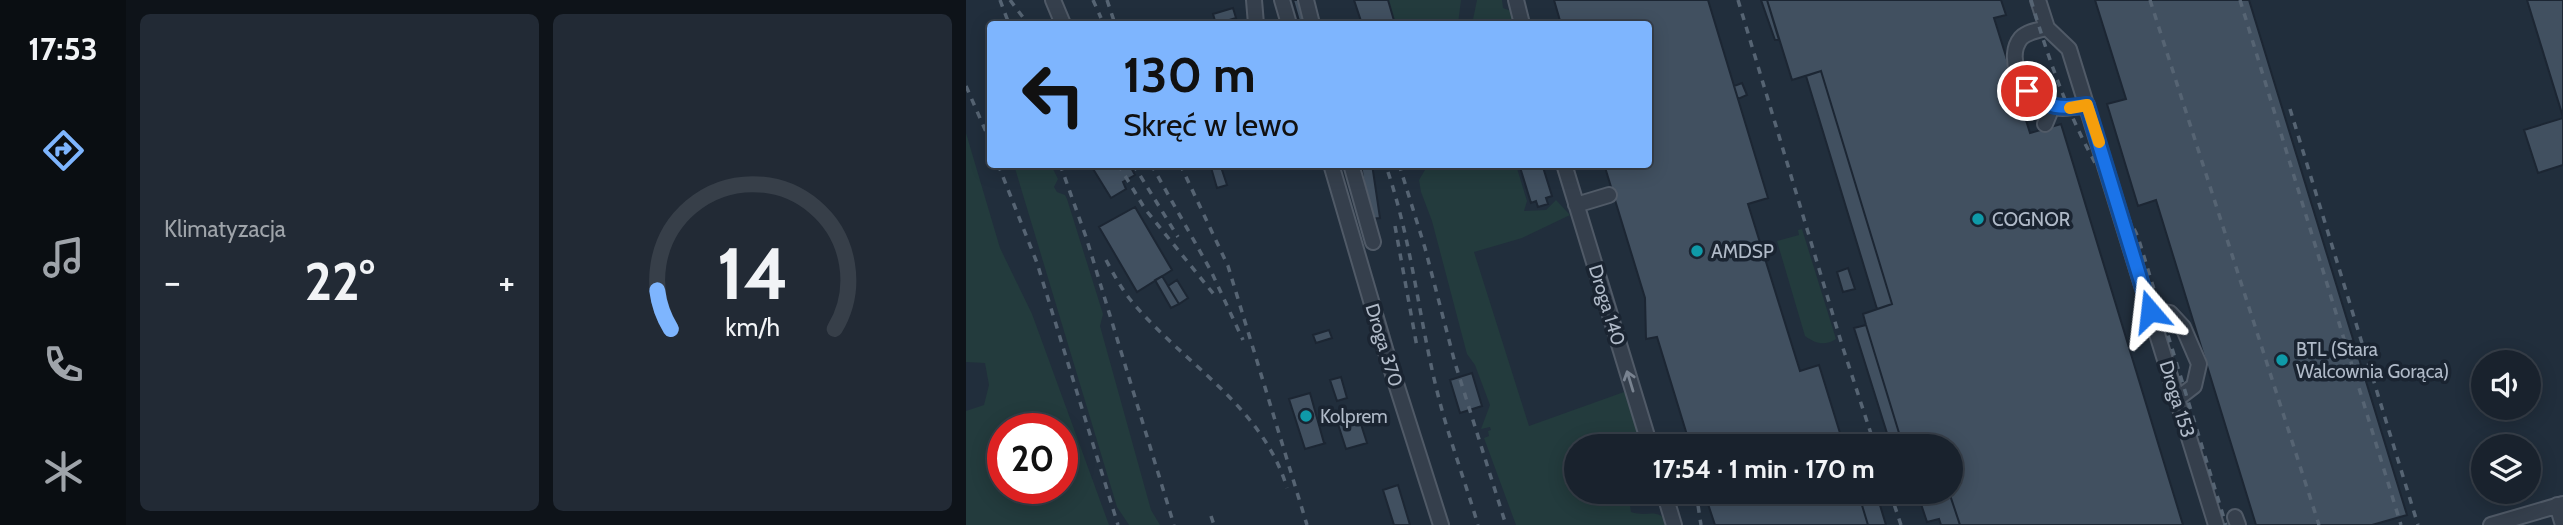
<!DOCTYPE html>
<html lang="pl">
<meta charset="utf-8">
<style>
:root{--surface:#19222d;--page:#222a35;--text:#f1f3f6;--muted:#9fa4aa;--line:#373f49;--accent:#7eb5fe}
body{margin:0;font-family:Cabin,sans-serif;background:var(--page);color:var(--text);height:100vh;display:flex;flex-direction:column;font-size:26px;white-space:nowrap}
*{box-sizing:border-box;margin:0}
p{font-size:23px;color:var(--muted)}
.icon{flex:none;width:38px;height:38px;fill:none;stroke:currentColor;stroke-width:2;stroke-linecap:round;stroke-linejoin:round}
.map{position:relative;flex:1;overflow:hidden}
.sheet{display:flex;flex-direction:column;gap:14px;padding:14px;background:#0e1319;width:840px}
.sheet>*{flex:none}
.banner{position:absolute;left:21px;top:21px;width:665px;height:147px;border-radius:7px;box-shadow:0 4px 18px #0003,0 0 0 2px var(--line);background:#7eb5fe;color:#111;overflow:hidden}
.buttons{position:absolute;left:1505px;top:350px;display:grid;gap:14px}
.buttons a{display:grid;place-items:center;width:70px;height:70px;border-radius:50%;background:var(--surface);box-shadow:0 4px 18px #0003,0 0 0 2px var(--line);font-size:35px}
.speed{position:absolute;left:21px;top:413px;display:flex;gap:14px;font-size:35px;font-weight:700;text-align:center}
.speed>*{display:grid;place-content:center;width:91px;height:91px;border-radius:50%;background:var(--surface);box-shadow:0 4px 18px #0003,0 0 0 2px var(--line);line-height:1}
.speed .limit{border:10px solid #d22;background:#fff;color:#111}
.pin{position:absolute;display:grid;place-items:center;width:60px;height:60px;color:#fff;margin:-30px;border:4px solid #fff;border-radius:50%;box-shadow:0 2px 7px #0007}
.me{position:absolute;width:77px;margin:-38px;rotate:343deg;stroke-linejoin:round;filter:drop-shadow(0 0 5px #0008)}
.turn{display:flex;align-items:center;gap:24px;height:147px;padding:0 21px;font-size:32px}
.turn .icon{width:91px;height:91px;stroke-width:2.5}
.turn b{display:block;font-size:49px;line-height:60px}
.big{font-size:52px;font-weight:800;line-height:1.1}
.sheet .card{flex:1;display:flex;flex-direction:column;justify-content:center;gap:10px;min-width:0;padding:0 24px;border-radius:10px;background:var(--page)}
.sheet .dial{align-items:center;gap:0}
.dial svg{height:182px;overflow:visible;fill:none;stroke:var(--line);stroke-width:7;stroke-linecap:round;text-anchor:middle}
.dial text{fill:var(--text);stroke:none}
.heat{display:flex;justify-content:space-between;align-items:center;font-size:38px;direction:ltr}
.sheet .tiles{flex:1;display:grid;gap:14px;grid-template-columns:repeat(2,1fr)}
.trip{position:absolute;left:598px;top:434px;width:399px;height:70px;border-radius:35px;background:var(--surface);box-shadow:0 4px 18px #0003,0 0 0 2px var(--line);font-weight:800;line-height:70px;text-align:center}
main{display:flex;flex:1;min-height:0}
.dock{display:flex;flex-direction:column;width:126px;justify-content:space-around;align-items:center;background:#0a0e12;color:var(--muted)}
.dock .icon{width:49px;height:49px}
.dock .selected{color:var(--accent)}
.dock b{font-size:32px;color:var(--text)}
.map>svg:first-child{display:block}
.green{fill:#233b3d;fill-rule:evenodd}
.building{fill:#415060;stroke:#1c2633;stroke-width:2}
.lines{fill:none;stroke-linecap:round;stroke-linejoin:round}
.minor-casing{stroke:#505a67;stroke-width:18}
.minor{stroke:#353f4c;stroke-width:14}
.rail{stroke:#566473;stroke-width:3.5;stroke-dasharray:7 7;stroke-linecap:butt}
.oneway{stroke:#798390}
.route-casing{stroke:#114b97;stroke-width:18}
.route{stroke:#1a73e8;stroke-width:12}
.slow{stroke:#f59e0b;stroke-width:12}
.culture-dot{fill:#0f9aa8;stroke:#1a2431;stroke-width:2.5}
.labels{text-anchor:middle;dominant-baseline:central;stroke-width:7;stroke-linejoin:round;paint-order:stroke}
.poi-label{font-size:19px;fill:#b0bac8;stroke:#1a2431;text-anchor:start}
.street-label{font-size:19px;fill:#b0bac8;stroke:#1a2431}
</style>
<main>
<nav class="dock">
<b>17:53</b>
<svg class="icon selected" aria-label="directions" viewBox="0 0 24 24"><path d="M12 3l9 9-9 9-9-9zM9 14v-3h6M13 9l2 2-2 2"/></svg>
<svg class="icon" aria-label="music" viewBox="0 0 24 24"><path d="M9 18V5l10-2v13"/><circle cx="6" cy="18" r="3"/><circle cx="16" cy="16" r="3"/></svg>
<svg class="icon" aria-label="phone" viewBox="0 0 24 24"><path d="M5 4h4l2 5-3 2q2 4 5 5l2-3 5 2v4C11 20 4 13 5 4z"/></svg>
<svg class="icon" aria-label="climate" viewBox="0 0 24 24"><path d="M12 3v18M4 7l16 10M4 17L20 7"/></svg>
</nav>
<section class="sheet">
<div class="tiles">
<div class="card"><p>Klimatyzacja</p>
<div class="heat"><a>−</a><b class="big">22°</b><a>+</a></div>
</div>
<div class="card dial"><svg viewBox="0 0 100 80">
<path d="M14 69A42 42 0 1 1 86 69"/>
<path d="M14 69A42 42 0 0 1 8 52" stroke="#7eb5fe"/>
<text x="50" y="56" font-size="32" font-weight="700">14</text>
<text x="50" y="72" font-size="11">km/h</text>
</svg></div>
</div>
</section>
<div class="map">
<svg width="1597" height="525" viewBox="0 0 1597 525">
<rect width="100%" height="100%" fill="#212e3c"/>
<path class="green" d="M422,0H495L492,24H429Z
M511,0H536L537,8L548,12L551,24H506Z
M0,133L34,248L66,314L143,525H0V411L18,405L23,385L19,363L0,362ZM37,429H96V488H37Z
M48,165H85L92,179L88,187L91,192L99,195L101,199L137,314L134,326L185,510L194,525H163L151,507Z
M462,165H550L561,201L558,211L580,210L590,200L604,215L556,238L508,252L563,426L658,392L664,399L677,446H611V492H662L665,512C683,518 691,506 704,525H550L518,438L523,436L522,431L525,430L524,427L515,429L524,405L509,365L501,354L466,221L455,192L453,180Z
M836,229L870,339C859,346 850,344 839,336L811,241L833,235L832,230Z"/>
<path class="building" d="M327,0H332L340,24H334Z
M388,0H422L429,24H396Z
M588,0H742L802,198L782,204L834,371L853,365L878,446H721V435L691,337L680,339L679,298L638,164H682V24H595Z
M795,0H801L813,40H809Z
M801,0H1035L1040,15L1028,18L1064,133L1095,124L1217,525H994L983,492L985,446H937L900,325L897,314L926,304L855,71L826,80Z
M1129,0H1283L1441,515L1406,525H1290L1190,200L1172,206L1141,104L1160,99Z
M1561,0H1597V117Z
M267,8L270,18L250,24L247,14Z
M855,71L926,304L911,309L840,76Z
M776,83L781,95L772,99L768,86Z
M1597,118V165L1572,173L1558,130Z
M163,164L169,175L157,182L160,189L145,198L124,164Z
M244,164H254L261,185L251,188Z
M395,164H406L414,218L403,219Z
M553,164H576L586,196L580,198L582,204L572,207L570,201L565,203Z
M169,207L206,270L171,292L133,227Z
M882,268L889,289L877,292L871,272Z
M196,276L213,304L205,308L189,280Z
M211,280L222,298L213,304L202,286Z
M900,325L937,446H925L888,328Z
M363,330L366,338L350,343L347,335Z
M506,373L516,406L494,413L484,380Z
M375,377L381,398L371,401L364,380Z
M344,393L358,443H360L339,449L323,399Z
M392,415L401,443L380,449L371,421Z
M432,485L444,525H428L417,490Z
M738,492H892L902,525H749Z
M892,492H910L920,525H902Z
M951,492H983L994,525H975L973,519L961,522Z"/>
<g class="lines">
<defs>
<path id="minor" d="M87,0L97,24
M288,0L290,24
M316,0L323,24
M340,0L346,24
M550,0L556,24
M1072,0L1081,28L1103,49L1250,525
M1081,28C1072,30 1061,32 1055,38C1040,56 1055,91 1072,102C1088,111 1105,108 1121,105
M1079,124L1086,107
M365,164L420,352L475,525
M385,164L407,242
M598,164L684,446
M610,205L643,195
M1184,311L1204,313L1217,327L1233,364L1228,386L1211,399
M698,492L708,525
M1591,505L1597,525
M1269,517L1272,525
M1525,525L1597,504"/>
</defs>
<use href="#minor" class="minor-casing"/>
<use href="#minor" class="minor"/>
<path class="rail" d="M34,0L43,24
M44,0L62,24
M127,0L135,18
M141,0L149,24
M772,0L876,345L909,446
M1065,0C1081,54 1099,107 1126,157C1140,185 1159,209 1172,237L1260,525
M1184,0L1353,525
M1274,0L1435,525
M0,86L24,141
M1324,109L1452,525
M32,164L71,263L152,525
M94,164L120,237L208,525
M152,164L179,209L250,297
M167,164L212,237
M185,164L245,271L277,340
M214,164L262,266L341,525
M433,164L459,248L489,363L540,525
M422,172C446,244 453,318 471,391C482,436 499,481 512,525
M429,226L451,347
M140,260C147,273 154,286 163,298C214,362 296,404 321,488
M730,492L735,525
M924,492L935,525
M245,516L248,525"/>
</g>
<defs><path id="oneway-shaft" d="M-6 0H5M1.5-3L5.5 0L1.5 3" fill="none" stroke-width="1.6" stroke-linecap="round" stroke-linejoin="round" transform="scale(1.75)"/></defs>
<use class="oneway" href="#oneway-shaft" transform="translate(664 381) rotate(-107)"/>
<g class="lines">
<defs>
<path id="route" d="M1061,91C1080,108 1096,109 1121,105L1184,311"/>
</defs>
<use href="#route" class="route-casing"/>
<use href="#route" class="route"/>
<path class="slow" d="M1104,108L1121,105L1133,142"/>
</g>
<g class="culture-dot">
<circle cx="1012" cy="219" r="7"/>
<circle cx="731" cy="251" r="7"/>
<circle cx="1316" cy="360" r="7"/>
<circle cx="340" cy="416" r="7"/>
</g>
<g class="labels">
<g class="poi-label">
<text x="1026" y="219">COGNOR</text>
<text x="745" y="251">AMDSP</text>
<text x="1330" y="349">BTL (Stara<tspan x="1330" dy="22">Walcownia Gorąca)</tspan></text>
<text x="354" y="416">Kolprem</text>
</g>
<g class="street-label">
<text transform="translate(641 305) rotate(73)">Droga 140</text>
<text transform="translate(418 345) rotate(73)">Droga 370</text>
<text transform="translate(1211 399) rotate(73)">Droga 153</text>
</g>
</g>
</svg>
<div class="buttons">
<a><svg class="icon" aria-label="sound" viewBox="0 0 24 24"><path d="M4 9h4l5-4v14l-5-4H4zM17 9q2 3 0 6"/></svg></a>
<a><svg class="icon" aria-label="layers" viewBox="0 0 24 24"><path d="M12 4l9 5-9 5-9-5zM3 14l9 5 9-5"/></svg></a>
</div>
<div class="speed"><div class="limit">20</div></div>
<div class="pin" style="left:1061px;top:91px;background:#d93025"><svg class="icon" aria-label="arrive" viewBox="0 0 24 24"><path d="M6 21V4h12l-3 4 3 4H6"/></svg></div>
<svg class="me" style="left:1184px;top:311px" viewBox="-20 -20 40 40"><path d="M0-17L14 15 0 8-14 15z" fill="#1a73e8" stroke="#fff" stroke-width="4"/></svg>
<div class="trip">17:54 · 1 min · 170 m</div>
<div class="banner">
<div class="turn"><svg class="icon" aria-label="left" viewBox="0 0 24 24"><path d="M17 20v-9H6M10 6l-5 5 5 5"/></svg><div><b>130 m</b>Skręć w lewo</div></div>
</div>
</div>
</main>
